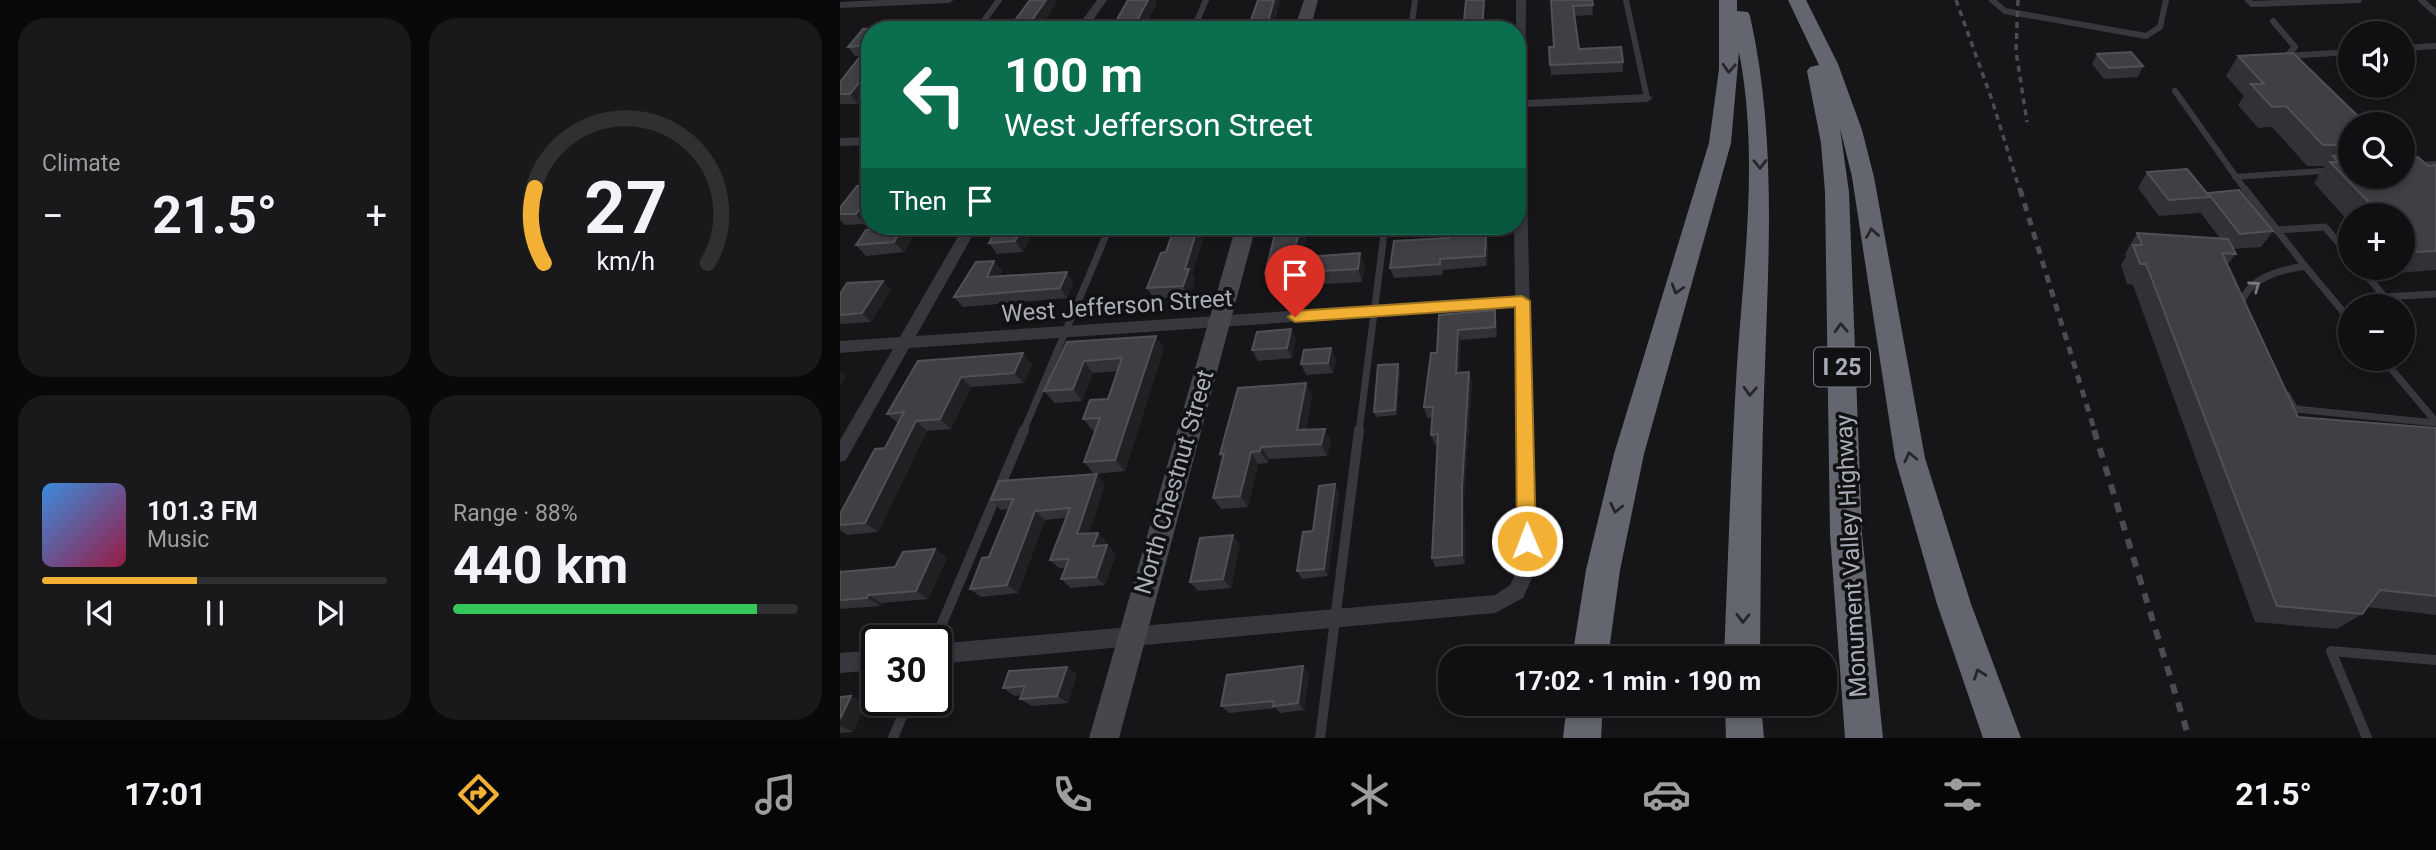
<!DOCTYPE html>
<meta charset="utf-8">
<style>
:root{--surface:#101012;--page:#19191b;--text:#f1f3f6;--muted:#9c9d9f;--line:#303032;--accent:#f2b134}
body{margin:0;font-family:Roboto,sans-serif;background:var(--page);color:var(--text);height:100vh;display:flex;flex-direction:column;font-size:26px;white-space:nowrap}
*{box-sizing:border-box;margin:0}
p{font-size:23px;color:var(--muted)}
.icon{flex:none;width:38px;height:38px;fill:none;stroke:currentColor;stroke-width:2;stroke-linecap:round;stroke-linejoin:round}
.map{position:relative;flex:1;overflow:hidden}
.details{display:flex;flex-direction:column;gap:18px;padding:18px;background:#09090a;width:840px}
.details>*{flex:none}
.top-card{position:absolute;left:21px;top:21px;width:665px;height:214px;border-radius:28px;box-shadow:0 4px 10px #0003,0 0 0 2px var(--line);background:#0b6e4f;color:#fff;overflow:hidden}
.buttons{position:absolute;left:1498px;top:21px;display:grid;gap:14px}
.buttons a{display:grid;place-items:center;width:77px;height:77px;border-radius:50%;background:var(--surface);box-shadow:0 4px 10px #0003,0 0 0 2px var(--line);font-size:35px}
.speed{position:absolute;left:21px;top:625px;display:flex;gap:14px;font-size:35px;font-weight:700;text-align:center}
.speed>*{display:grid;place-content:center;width:91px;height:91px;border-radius:50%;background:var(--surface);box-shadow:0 4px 10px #0003,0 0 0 2px var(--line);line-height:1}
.speed .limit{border:4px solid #111;border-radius:10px;background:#fff;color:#111}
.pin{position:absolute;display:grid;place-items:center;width:60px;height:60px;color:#fff;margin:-72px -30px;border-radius:50% 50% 50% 0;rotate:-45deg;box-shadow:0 0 7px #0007}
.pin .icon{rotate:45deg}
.me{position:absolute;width:77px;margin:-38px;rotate:359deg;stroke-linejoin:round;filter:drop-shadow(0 0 5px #0008)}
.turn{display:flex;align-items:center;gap:24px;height:147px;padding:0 28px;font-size:32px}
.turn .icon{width:91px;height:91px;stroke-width:2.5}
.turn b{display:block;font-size:49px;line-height:60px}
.then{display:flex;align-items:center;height:66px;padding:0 28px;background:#0003;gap:14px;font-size:26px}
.big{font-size:52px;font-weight:700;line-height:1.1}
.details .tile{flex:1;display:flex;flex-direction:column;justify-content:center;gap:10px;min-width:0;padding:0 24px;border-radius:28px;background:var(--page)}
.details .dial{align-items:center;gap:0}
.dial svg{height:182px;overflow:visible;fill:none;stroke:var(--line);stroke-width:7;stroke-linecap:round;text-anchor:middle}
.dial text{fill:var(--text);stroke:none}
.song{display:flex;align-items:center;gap:21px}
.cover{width:84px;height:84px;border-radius:10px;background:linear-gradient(135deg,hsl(210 70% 55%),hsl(340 70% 35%))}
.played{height:7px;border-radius:4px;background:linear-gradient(90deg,var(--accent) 45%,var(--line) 45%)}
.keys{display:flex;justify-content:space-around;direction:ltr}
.heat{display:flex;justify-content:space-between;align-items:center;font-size:38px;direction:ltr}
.charge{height:10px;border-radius:5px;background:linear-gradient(90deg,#34c759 88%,var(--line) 0)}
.details .tiles{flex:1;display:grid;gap:18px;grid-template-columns:repeat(2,1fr)}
.trip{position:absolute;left:598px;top:646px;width:399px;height:70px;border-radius:28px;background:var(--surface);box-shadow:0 4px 10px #0003,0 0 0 2px var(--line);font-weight:700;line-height:70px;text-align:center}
.tab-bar{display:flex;height:112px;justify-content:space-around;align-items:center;background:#060607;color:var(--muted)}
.tab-bar .icon{width:49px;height:49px}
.tab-bar .current{color:var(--accent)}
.tab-bar b{font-size:32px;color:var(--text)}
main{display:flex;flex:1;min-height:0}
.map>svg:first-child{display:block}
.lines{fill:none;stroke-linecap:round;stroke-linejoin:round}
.lane-far2{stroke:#37383d;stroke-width:6}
.lane-far1{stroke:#37383d;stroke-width:7}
.lane{stroke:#37383d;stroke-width:10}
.street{fill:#37383d;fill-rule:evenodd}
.secondary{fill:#45474d;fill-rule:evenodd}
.highway{fill:#63666e;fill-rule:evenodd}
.rail-far2{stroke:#4a4c52;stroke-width:3.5;stroke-dasharray:6 5;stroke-linecap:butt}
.rail-far1{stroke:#4a4c52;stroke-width:5;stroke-dasharray:8 7;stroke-linecap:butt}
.rail{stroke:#4a4c52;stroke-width:6;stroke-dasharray:10 9;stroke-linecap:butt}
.wall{fill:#323236}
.shaded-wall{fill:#212124}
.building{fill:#3f3f44;stroke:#4f5156;stroke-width:2}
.oneway{stroke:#26262a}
.oneway2{stroke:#757881}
.route{fill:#f2b134;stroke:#9d7322;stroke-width:2}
.labels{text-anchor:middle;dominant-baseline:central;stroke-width:7;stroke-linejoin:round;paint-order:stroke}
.shield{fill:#111113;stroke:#7b7e86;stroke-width:2}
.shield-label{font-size:23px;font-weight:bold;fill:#a8adb8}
.street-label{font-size:24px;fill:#a8adb8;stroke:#111113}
</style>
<main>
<section class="details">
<div class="tiles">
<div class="tile"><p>Climate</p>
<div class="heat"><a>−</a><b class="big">21.5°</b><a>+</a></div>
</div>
<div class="tile dial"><svg viewBox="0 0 100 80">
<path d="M14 69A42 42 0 1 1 86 69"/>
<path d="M14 69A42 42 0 0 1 10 36" stroke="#f2b134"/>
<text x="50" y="56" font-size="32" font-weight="700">27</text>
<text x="50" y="72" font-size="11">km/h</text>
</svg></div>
<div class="tile">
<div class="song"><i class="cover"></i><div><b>101.3 FM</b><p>Music</p></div></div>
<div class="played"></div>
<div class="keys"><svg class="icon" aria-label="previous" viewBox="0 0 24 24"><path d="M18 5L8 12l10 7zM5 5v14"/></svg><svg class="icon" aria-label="pause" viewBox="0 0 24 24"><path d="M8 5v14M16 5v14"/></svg><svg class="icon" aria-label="next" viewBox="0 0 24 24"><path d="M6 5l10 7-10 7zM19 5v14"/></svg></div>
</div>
<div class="tile"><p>Range · 88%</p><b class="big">440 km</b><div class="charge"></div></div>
</div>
</section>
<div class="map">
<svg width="1596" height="738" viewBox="0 0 1596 738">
<rect width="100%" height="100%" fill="#161618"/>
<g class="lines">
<path class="lane-far2" d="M786,0L807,98
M1152,0L1165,11L1306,36L1320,27L1326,0
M1408,0L1412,4L1519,0
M1581,0L1596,13
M1433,21L1455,47L1447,56L1452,60
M137,30L159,0
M353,30L366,0
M571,30L575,0
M1563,48L1596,46
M1447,56L1510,52
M1335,91L1406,191
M1563,166L1596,164
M1395,177L1510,169
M19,191L30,176"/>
<path class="lane-far1" d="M17,193L20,189
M1436,230L1485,227L1510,256
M1465,266L1510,320
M1520,268L1545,297L1596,294
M1401,306C1406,278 1441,270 1465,266L1405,189
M1543,359L1596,422
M1447,395L1455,409L1596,423
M183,432L270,226
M519,432L545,226"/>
<path class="lane" d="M95,640L184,430
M53,738L69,700
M480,738L519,430
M1527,738L1491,651L1596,660"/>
<path class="street" d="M41,0H114L109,3L0,8V2Z
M257,0H267L246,30H235Z
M676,0H686L685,100L807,94L813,98L807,102L685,107L696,569L683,598L655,613L96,664V644L655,595L670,585L678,569L675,307L69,348L6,460L0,462V440L53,349L0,353V341L60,337L124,226H138L76,336L675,296L674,226H677Z
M30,137V145L0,146V138Z
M37,650V670L0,673V653Z"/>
<path class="secondary" d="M464,0H478L470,30H454Z
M396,226H416L279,738H249Z"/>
<path class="highway" d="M879,0H897V11L908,12L910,16C936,132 929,247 925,365C921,463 921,560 920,658H884C888,560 891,463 897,365C904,262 919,154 899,52L891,143L804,454L780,570L768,658H732L746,570L774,454L869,143L879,69Z
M948,0H966L998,64L1022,130L1034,177L1085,458L1131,604L1181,738H1143L1097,604L1055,458L1012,177L1000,128L1009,192L1022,534L1043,738H1005L990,534L985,192L981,143L967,71L970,67L979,65Z
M727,704H763L761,738H723Z
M885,704H921L924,738H886Z"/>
<path class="rail-far2" d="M1116,0L1152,100L1180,191
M1178,0L1176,51L1187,122"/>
<path class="rail-far1" d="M1180,189L1255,432"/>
<path class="rail" d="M1254,430L1349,738"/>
</g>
<path class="wall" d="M418,0H440L432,30H412L410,23Z
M711,0H752L753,15L734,16L739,49L783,62V72L711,75L709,47H714Z
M30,30V88L18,104H0V94L21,56H15L8,47Z
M1257,54L1303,66L1298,77L1264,79L1252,64Z
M1398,56L1510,124V177L1596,165V270L1557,273L1552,268H1563V215H1510V223L1474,183L1478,178L1477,177L1485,166H1467L1432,127L1418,128L1398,105L1404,96L1386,76Z
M1307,172L1367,194L1368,193L1433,231L1421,247L1393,249L1396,254L1387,265L1458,417L1596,428V615L1527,607L1522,614L1497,629L1415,622L1293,285L1287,284L1281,265L1286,257L1285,254L1297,233L1380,238L1360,212L1359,213L1319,216L1298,188Z
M17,186L26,224L5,225L0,220V208Z
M63,226L73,237L64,252L26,256L16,245Z
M158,226H196L183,252L157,254L149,243Z
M335,226H367L352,274L355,279L350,296L314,299L307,288L326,252Z
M469,226L461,257L525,266L522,282L430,287L425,274Z
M646,235L648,245L647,266L603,270L602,275L554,278L550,268L609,238Z
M154,261L162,271L160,276L234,282L227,298L123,307L114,297Z
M43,281L51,290L31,322L0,324V294Z
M599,315L657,321V337L621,340L619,372L632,382L624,497L625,564L595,567L592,558L598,444L595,445L591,435L592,417L587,418L584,407L597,353Z
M451,329L456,340L452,358L418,361L412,350Z
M227,342L324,348L285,471L254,474L244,462L255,431H253L243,419L268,399L278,371L253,373L242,401L215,403L204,391Z
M491,348L496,359L493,373L466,375L461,364Z
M78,361L192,364L184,383L131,387L111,429L87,431L38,532L7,535L0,530V514L45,448L58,423L47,414Z
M560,369L557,415L536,417L534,412Z
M472,395L466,430L491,441L487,456L429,459L428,463L418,464L408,507L381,509L373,498L383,458L380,454Z
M265,484L249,533L267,542L265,545H267L276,554L265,585L231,588L221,579L225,568H219L210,560L226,518L205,520L178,593L141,597L130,589L149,557L169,509L161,510L151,500Z
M499,493L488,576L462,579L457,571Z
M400,544L391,588L358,591L350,582Z
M95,549L107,558L88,599L42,603L40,606L0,609V569L4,572L55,567Z
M469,673L464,710L440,713L436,708L389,713L381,706Z
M237,674L228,703L192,706L180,699L182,695L175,696L163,688Z
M0,697L26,703L13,732L0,733Z"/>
<path class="shaded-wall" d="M206,0H215L217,3L198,30H185Z
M308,0H315L317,4L303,30H292Z
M434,0H440L431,30L428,22Z
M644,0H645L644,30H642Z
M30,69V88L18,104L10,94Z
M30,195V219L26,224L16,214Z
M63,226L73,237L64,252L54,242Z
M183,226H196L183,252L175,241Z
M358,226H367L352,274L355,279L350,296L343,286L345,269Z
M461,226H469L458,270L452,258Z
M633,226H635V246L632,235Z
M646,235L648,245L647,266L645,256Z
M520,253L525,266L522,282L518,269Z
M154,261L162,271L155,287L147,277Z
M227,272L234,282L227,298L220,288Z
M43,281L51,290L31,322L22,313Z
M655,310L657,321V337L655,327Z
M451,329L456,340L452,358L447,348Z
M618,330L621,340L619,383L616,373Z
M316,336L324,348L285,471L275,460Z
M491,348L496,359L493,373L488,363Z
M183,353L192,364L184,383L174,373Z
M244,361L253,373L242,401L233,389Z
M558,364L560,369L557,415L555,410Z
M0,371L6,376L0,385Z
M629,372L632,382L624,497L625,564L622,555V487Z
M121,377L131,387L111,429L100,419Z
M466,383L472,395L464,442L457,430Z
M76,421L87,431L38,532L25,523Z
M485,429L491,441L487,456L481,444Z
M421,447L429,459L428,463L420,451Z
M411,452L418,464L408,507L400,496Z
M257,474L265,484L246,543L237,534Z
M495,484L499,493L488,576L484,569Z
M195,511L205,520L178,593L167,585Z
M258,533L267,542L262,554L253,546Z
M393,535L400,544L391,588L383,579Z
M267,545L276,554L265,585L256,577Z
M95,549L107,558L88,599L76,591Z
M28,595L42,603L40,606L27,598Z
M463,666L469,673L464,710L458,703Z
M227,667L237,674L228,703L217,696Z
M11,696L26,703L13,732L0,726V719Z"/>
<path class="building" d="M190,0H206L185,30H168Z
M288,0H308L292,30H271Z
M418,0H434L428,22L410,23Z
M626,0H644L642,30H614L621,29V22L624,21Z
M711,0H752L753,5L733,6L739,49L781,47L783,62L710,65L709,47H714Z
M76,26L73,30H30V69L10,94H0V82L29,45L8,47L23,29Z
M1291,52L1303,66L1269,68L1257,54Z
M1453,53L1526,124H1510V145H1483L1446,106L1432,107L1411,84H1424L1398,56Z
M1510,155V177H1563V158L1578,157L1588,166L1596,165V251L1576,252L1563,238V215H1541L1490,162H1498L1493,156Z
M1347,169L1370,197L1329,200L1307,172Z
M30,185V195L16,214H0V208L17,186Z
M1399,190L1433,231L1400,234L1368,193Z
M63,226L54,242L16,245L26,230Z
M158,226H183L175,241L149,243Z
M335,226H358L345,269H349L343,286L307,288L321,253L326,252Z
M437,226H461L452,258L520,253L518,269L425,274Z
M610,226H633L632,235H646L645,256L600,259V264L550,268L554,241L609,238Z
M1297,233L1388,239L1396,254L1382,253L1458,417L1596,428V596L1540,590L1522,614L1437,606L1306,264H1300L1293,245H1302Z
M154,261L147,277L227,272L220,288L114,297L136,262Z
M43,281L22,313L0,315V294L7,283Z
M655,310V327L618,330L616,373L629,372L622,487V555L592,558L598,434L591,435L593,407H584L591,353H597L599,315Z
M451,329L447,348L412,350L417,332Z
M316,336L275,460L244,462L260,418L243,419L250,400L268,399L282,358L244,361L233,389L204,391L227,342Z
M491,348L488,363L461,364L464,350Z
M183,353L174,373L121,377L100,419L76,421L25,523L0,525V514L35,449L45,448L64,412L47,414L78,361Z
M558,364L555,410L534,412L538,365Z
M466,383L457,430L485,429L481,444L421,447L420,451L411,452L400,496L373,498L384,453L380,454L398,388Z
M257,474L237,534L258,533L253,546L267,545L256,577L221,579L229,559L210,560L230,508L195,511L167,585L130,589L142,558L149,557L173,499L151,500L159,481Z
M495,484L484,569L457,571L463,532L473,531L479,486Z
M393,535L383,579L350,582L360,538Z
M95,549L76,591L28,595L27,598L0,600V572L55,567L63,552Z
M463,666L458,703L433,706L434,701L381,706L387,675Z
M227,667L217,696L180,699L185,686L163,688L169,671Z
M11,696L0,719V697Z"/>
<defs><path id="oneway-chevron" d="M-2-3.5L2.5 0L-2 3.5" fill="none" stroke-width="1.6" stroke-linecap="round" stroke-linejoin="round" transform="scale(1.75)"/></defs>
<g class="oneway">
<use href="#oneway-chevron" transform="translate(889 68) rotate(93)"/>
<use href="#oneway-chevron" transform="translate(920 164) rotate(89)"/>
<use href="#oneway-chevron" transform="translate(1032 233) rotate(-99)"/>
<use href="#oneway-chevron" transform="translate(837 289) rotate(107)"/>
<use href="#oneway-chevron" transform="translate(1001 328) rotate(-92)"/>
<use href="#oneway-chevron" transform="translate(910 391) rotate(93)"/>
<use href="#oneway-chevron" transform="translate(1070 457) rotate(-103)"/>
<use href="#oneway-chevron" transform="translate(776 508) rotate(103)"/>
<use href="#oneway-chevron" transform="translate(903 618) rotate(91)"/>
<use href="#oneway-chevron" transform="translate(1139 674) rotate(-110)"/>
</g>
<use class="oneway2" href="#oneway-chevron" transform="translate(1415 286) rotate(-35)"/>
<path class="route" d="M682,296L690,301L696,541L693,547L687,550L680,547L677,541L675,307L455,322L448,317L455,311Z"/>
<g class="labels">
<rect class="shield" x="974" y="347.5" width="56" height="39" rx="5"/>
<g class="shield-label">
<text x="1002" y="367">I 25</text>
</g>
<g class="street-label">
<text transform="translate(277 306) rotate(-4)">West Jefferson Street</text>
<text transform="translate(334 482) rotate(-74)">North Chestnut Street</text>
<text transform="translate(1011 556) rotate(-93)">Monument Valley Highway</text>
</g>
</g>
</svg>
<div class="buttons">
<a><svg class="icon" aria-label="sound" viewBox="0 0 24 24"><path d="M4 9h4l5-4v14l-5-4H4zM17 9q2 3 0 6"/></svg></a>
<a><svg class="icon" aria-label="search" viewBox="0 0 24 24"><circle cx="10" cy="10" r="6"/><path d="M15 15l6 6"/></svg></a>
<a>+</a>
<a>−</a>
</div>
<div class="speed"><div class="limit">30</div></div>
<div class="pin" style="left:455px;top:317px;background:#d93025"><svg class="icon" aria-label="arrive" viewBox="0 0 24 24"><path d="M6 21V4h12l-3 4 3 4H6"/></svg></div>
<svg class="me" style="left:687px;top:541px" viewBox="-20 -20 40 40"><circle r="17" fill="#f2b134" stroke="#fff" stroke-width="3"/><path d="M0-11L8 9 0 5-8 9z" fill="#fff"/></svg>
<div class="trip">17:02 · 1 min · 190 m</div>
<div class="top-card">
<div class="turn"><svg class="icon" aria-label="left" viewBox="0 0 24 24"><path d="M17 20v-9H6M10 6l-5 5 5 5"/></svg><div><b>100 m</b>West Jefferson Street</div></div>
<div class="then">Then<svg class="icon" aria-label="arrive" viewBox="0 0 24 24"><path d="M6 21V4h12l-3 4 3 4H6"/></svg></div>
</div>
</div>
</main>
<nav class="tab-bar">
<b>17:01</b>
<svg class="icon current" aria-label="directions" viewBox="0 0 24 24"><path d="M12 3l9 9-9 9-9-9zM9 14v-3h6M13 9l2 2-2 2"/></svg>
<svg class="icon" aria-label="music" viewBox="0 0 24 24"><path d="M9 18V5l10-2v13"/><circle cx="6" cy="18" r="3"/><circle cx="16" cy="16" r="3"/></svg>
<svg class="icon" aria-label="phone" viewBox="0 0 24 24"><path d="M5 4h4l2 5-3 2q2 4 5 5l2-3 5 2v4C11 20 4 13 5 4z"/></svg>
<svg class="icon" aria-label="climate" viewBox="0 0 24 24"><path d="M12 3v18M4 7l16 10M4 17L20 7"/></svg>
<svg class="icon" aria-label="car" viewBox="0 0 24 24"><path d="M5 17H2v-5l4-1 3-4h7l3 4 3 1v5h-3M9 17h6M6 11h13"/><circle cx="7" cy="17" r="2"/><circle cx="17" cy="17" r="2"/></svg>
<svg class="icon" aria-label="filters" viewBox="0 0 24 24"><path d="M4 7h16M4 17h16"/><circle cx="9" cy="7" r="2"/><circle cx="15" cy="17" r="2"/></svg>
<b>21.5°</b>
</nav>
